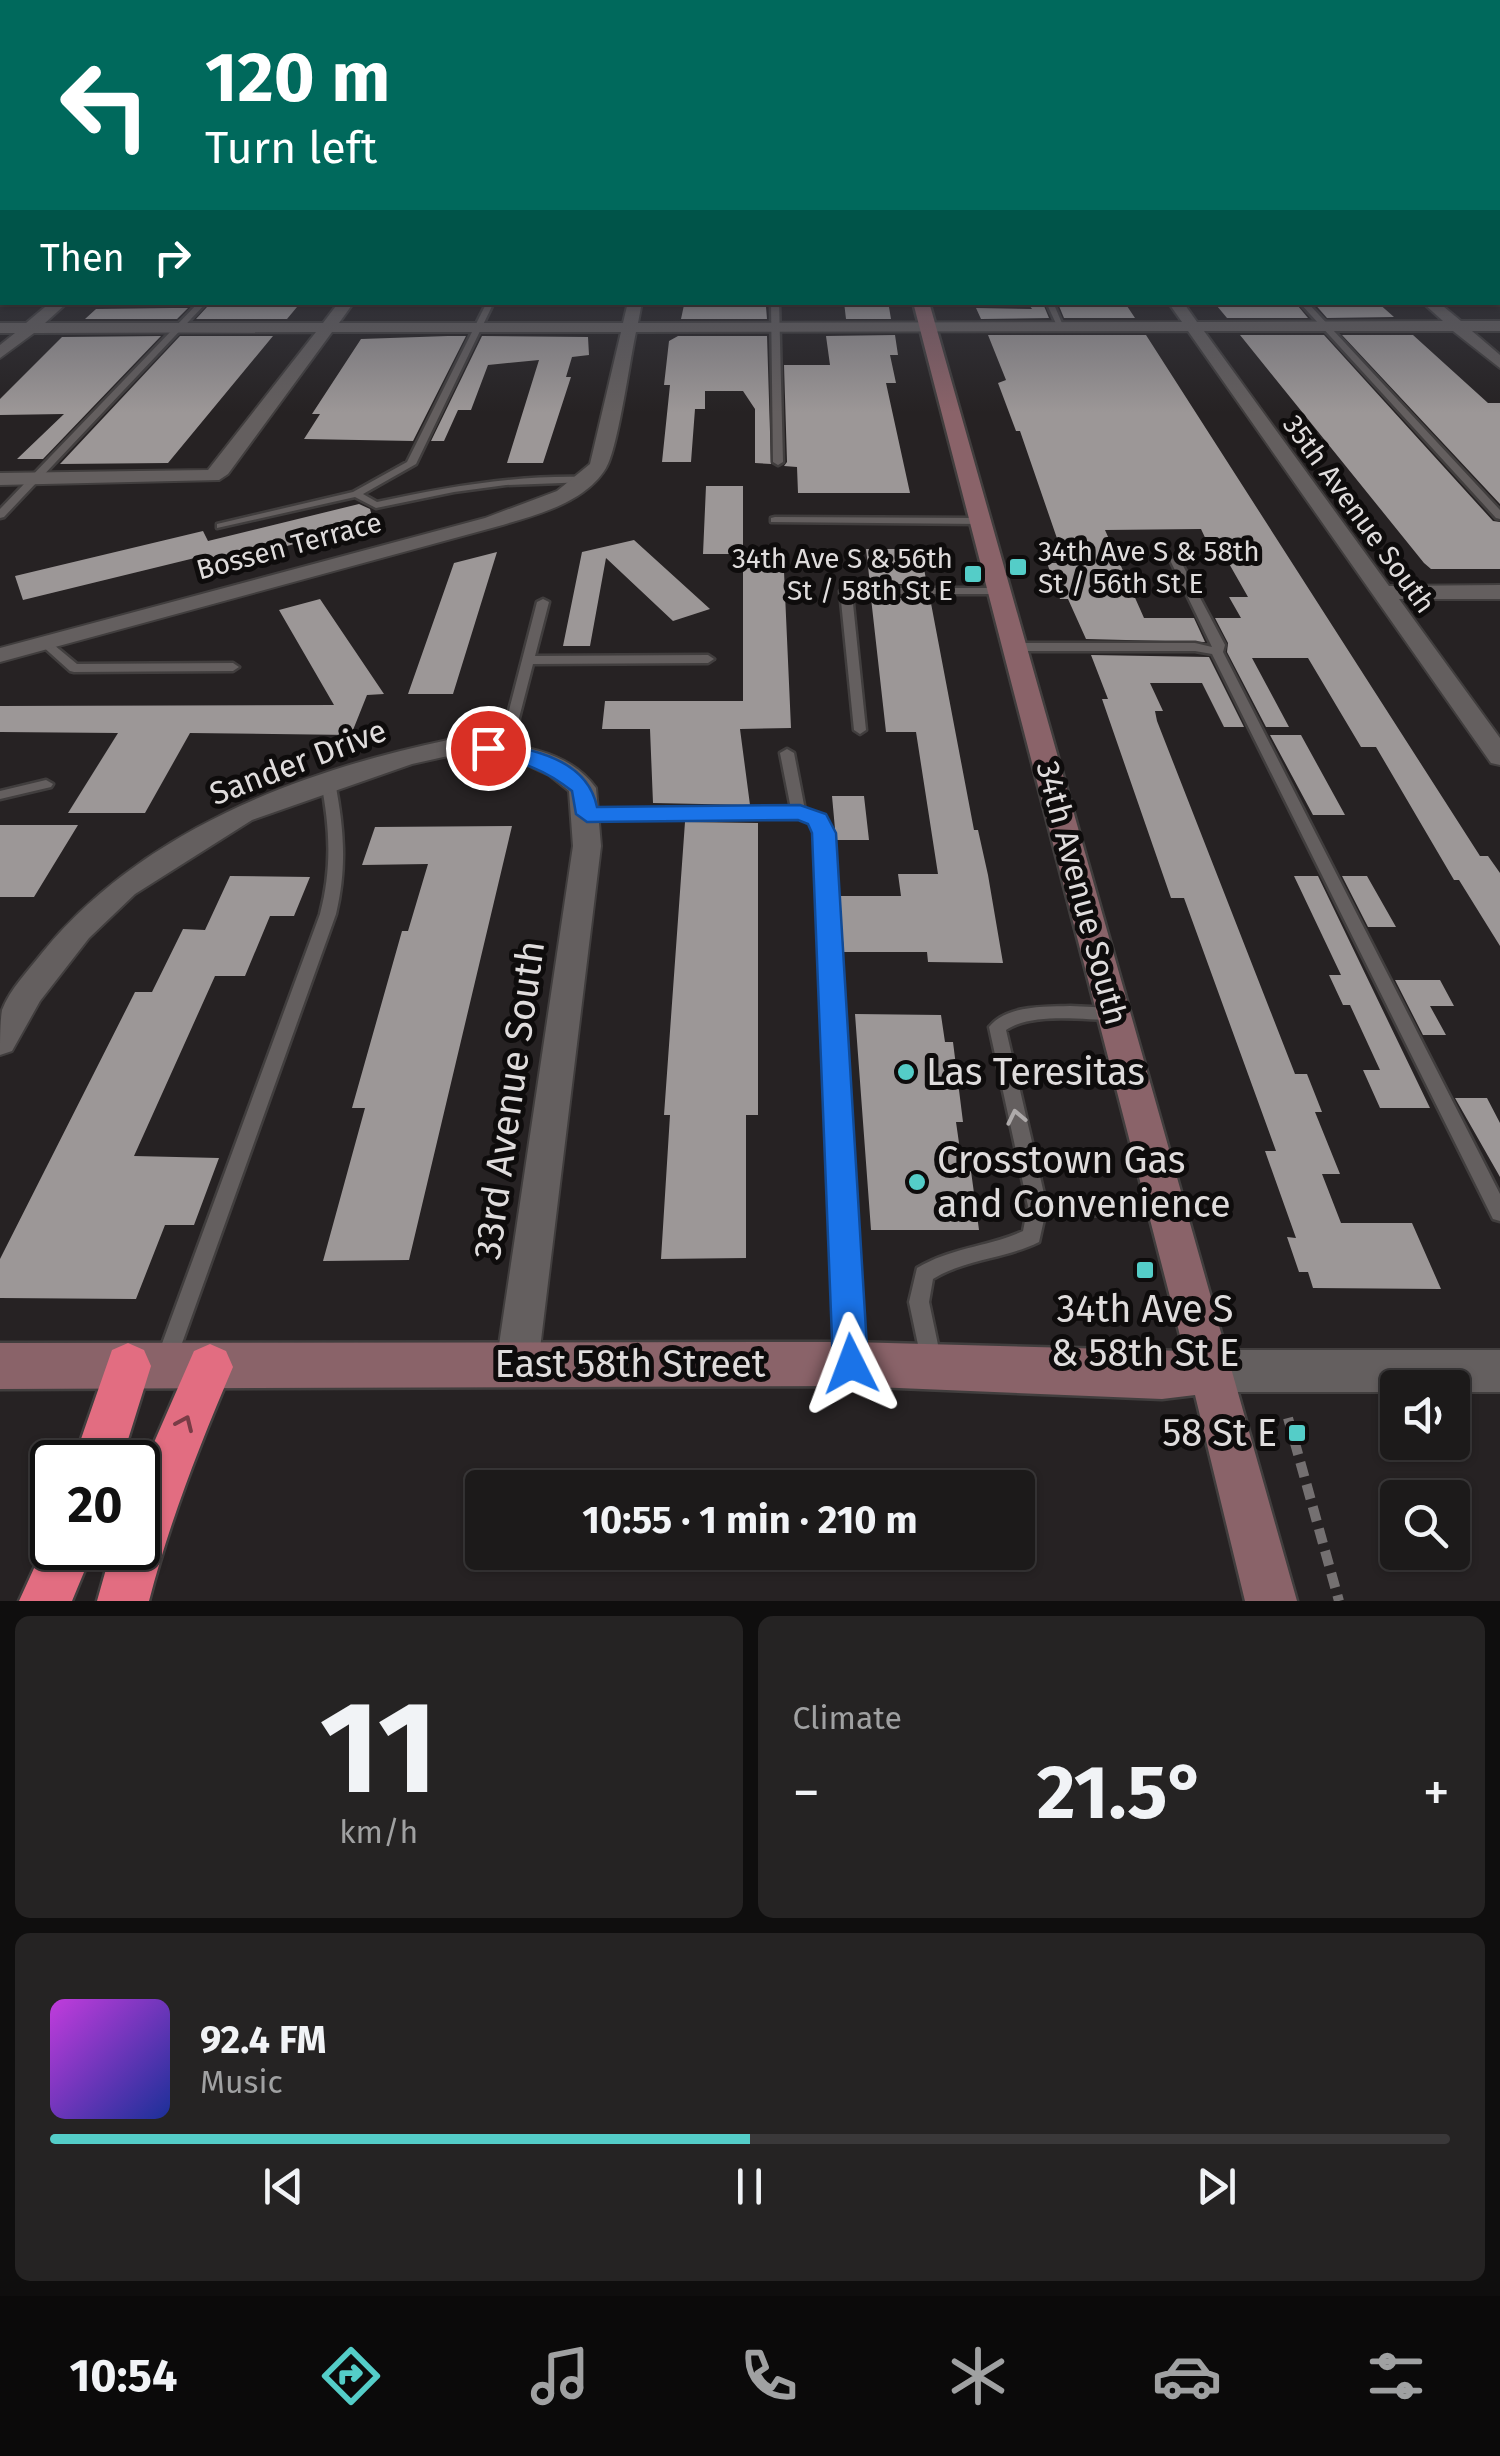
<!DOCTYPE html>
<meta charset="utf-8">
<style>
:root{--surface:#1c1a1a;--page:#252323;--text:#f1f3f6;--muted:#a0a1a2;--line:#3a3839;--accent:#54cdc8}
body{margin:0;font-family:"Fira Sans",sans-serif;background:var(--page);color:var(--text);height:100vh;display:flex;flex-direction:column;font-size:38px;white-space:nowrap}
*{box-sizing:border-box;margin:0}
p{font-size:32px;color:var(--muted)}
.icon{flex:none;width:55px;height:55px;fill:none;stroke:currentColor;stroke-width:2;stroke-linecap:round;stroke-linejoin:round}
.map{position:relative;height:1601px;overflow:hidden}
.sheet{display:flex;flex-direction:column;gap:15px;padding:15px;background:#0f0e0e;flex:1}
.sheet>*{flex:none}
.top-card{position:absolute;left:0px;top:0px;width:1500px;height:305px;box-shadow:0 2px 8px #0004,0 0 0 2px var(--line);background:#00695c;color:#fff;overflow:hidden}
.buttons{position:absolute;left:1380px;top:1370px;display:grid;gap:20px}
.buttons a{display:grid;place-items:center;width:90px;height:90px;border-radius:10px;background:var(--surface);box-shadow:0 2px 8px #0004,0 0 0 2px var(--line);font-size:50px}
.speed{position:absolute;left:30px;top:1440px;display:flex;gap:20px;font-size:50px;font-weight:700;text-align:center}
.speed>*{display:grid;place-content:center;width:130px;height:130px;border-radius:50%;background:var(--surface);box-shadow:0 2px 8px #0004,0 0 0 2px var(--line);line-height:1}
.speed .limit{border:5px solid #111;border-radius:15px;background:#fff;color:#111}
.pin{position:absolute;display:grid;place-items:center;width:85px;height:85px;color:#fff;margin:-42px;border:5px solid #fff;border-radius:50%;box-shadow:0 2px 10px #0007}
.me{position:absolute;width:110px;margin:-55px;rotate:357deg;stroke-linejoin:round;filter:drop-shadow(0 0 8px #0008)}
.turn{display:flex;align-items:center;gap:35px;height:210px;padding:0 40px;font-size:45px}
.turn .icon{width:130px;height:130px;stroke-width:2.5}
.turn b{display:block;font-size:70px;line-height:85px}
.then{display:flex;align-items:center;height:95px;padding:0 40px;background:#0003;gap:20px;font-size:38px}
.big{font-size:75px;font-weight:700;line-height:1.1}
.sheet .widget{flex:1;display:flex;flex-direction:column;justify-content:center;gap:15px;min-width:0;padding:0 35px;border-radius:15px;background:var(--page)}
.sheet .dial{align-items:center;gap:0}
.dial b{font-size:130px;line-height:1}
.song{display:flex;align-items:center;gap:30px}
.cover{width:120px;height:120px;border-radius:15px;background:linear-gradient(135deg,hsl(290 70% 55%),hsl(230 70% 35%))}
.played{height:10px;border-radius:5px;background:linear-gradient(90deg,var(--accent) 50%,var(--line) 50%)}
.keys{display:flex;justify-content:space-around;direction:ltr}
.heat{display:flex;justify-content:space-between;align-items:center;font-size:55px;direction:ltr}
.sheet .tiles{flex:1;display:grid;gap:15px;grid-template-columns:1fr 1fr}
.widget:last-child{grid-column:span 2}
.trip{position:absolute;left:465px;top:1470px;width:570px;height:100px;border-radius:10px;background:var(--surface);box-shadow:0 2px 8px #0004,0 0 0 2px var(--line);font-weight:700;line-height:100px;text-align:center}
.tabs{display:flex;height:160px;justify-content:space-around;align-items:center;background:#0b0a0a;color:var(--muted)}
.tabs .icon{width:70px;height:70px}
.tabs .selected{color:var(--accent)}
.tabs b{font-size:45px;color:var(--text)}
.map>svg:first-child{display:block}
.building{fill:#9c9797}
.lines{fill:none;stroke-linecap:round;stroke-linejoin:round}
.lane-casing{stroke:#413e3e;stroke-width:5}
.street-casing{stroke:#413e3e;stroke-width:4}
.secondary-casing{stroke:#413e3e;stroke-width:5}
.highway-casing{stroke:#413e3e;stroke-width:5}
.path{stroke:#747071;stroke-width:10;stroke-dasharray:15 8;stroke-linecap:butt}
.lane{fill:#645f5f;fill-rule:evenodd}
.street{fill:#645f5f;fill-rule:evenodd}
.secondary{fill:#8a6369;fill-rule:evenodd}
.highway{fill:#e26d81;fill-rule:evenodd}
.oneway{stroke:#aeaaaa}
.oneway2{stroke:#783c46}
.route{fill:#1a73e8;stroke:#114b97;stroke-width:2.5}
.poi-dot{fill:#54cdc8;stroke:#0e0c0c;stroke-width:4}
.labels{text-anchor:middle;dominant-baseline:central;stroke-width:10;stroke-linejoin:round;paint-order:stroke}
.far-street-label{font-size:28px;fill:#dfdcdc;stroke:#0e0c0c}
.far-poi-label{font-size:28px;fill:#dfdcdc;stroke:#0e0c0c;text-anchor:start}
.street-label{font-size:32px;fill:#dfdcdc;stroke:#0e0c0c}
.near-poi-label{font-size:38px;fill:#dfdcdc;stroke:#0e0c0c;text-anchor:start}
.near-street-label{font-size:38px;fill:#dfdcdc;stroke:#0e0c0c}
</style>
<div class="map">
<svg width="1500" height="1601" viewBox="0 0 1500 1601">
<rect width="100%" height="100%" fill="#262223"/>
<path class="building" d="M844,302L889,307L891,319H846Z
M1313,302H1377L1394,317L1327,318Z
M684,305L766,307L767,319H681Z
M1030,306H1044L1049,318L981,319L976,308L1032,309Z
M1059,306H1127L1135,318H1064Z
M1217,306H1298L1308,318H1227Z
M207,307H297L287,319H196Z
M172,308H188L177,319H85L96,309Z
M895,335L898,355H890L896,383H886L910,493H798L797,467L784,466L787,462L784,365H830L826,336Z
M988,335H1146L1480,856H1488L1500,873V946L1459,880H1454L1376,747H1361L1308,658H1252L1289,727H1266L1227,652L1228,643L1215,618H1241L1229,597H1248L1219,546H1209L1201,529L1105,530L1144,618H1194L1205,642L1086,639L1068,599H1060L1047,563H1057L1052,550H1061L1020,431H1016L998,383L1006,380Z
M1240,335H1324L1493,521L1500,522V569H1431L1424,563Z
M1342,335H1413L1488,403H1500V504Z
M161,336L43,459H17L64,414L0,415V399L62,337Z
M180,336H273L168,463L60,464Z
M448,336H466L413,441L304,439L320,414H312L361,339Z
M482,336L588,337L589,355L572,357L566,377H571L543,463H507L539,360L488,365L471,410H458L444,441H431Z
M678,336H767L771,464L755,463V409L743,391H705V409H695L691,462H662L670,385H664L669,341Z
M706,486H743V549H783L791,728L740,729L750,805L653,803L650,729H602L605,701H743V554H703Z
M359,504L370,509L374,524L208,566L203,556L23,600L15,576L203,531L208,541Z
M634,540L710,609L673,621L606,558L590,646H563L582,552Z
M866,549H920L927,584H870Z
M497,552L453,694H408L454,563Z
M871,598H930L974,830H978L988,875L1003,963L928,962L927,952H844L839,896H901L898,874H938L916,732H886Z
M320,599L384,694L367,695L351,735L190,733L145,813H68L118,733L0,732V706L334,705L279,610Z
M1091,655L1209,657L1244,727H1224L1202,683H1150L1163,711H1155L1157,721L1295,1074H1307L1322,1112H1315L1340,1174H1322L1341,1223H1412L1441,1289L1313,1288L1308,1272H1299L1287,1237L1296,1238L1265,1151H1276L1184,898H1171L1102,699H1108Z
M1270,735H1301L1345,815H1313Z
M832,796H864L869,840H836Z
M685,822L758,823V1115H746V1258L661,1259L670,1115H664Z
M0,825H78L34,897H0Z
M512,826L409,1260L323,1261L365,1108H352L402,931H408L428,864L362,865L375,827Z
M230,876L310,877L294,916H270L245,976H215L134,1156L219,1158L194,1225H165L136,1299L0,1298V1259L135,992H152L183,929L205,930Z
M1294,876H1318L1430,1108H1380L1363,1070H1380L1350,1005H1343L1329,975H1341Z
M1342,876H1367L1396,927H1368Z
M1395,980H1440L1454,1006H1430L1446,1035H1423Z
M855,1014L941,1015L945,1042H953L963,1122H956L963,1171H971L979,1230H871Z
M1455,1098H1487L1500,1123V1177Z"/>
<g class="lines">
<defs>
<path id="lane" d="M0,254H2V259L0,260Z
M1498,259H1500V265L1498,264Z
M199,302H207L4,517L0,518V509Z
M487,302H494L416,464L363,494L377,502C447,487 515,475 586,477L591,480L589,482L506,485L454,492L376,508L355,497L217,528V524L353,492L407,462Z
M771,302H779L783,462L778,465L773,462Z
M1046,302H1053L1064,328H1058Z
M1299,302H1307L1500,510V519L1496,518Z
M775,517L981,518L986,521L981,524L771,522V518Z
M1175,557L1180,560L1225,645L1223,652L1500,1194V1221L1493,1219L1212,654L1195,651H1015L1009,647L1015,643H1195L1212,647L1170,560Z
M846,588H1000L1006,591L1000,594H852L866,730L860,734L854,730L840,591Z
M543,599L549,602L535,656L708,655L714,659L708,663L533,664L519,718L515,752L513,755H503L501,752L507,718L537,602Z
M44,638L48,640L77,664L233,663L239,667L233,671L74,672L70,671L40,644L38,642Z
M787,749L794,753L805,810L823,816L831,833L860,1359L857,1366L850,1369L843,1366L840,1359L817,833L812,822L798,818L587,819L580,814L587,809H791L780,753Z
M328,778L335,782C344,828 347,868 336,914L176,1360L173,1367L166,1370L159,1367L156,1360L320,914C332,868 330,828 321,782Z
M46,780L53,784L51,787L0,799V791Z
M1070,1006L1114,1008L1120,1010L1122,1014L1120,1018L1114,1020C1083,1020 1033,1012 1006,1030L1045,1198L1162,1200L1169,1202L1171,1208L1169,1214L1162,1216L1045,1215L1039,1242C1005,1259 965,1259 933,1279L929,1302L941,1359L938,1366L931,1369L924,1366L921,1359L909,1302L917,1268C952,1247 988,1247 1023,1231L1028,1206L989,1027C1007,1005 1043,1007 1070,1006Z"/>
<path id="street" d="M51,302H68L45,323H323L339,302H354L339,323H623L628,302H642L638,323L1182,322L1168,302H1183L1197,322L1443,321L1422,302H1438L1461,321H1500V331H1472L1500,355V368L1453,331H1204L1389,586L1500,585V599H1399L1500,738V765L1491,763L1188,331L636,332C630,359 618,449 606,468C585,503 536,515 499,526L0,662V648L485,518L557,491L590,464L621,332H332L228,474L219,480L0,485V473L208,470L316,332L34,333L0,358V345L15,333H0V323H26Z
M448,740C498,744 563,742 596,788L601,846L538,1365L532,1380L517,1386L502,1380L496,1365L573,846L569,791L549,775L523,763L448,756L412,764L252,820L135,894L89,938L40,1001L12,1051L0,1055C0,1042 0,1022 2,1010C10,989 28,971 42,953C140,832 299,771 448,740Z
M1212,1350H1500V1392H1452V1388H1398V1392H1212L1197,1386L1191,1371L1197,1356Z"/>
<path id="secondary" d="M913,302H929L1297,1601H1245L1195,1395L1162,1399L851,1386L0,1389V1343L851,1342L1184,1351Z"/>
<path id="highway" d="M128,1343L144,1350L151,1366L121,1462H73L112,1350Z
M210,1344L226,1351L233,1367C200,1444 170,1520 149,1601H97L112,1548H138V1479L194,1351Z
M52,1529V1548H94L72,1601H19Z"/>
</defs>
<use href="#lane" class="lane-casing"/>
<use href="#street" class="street-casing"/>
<use href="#secondary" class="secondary-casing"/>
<use href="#highway" class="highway-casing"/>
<path class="path" d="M1288,1418L1339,1601"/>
<use href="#lane" class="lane"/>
<use href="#street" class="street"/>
<use href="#secondary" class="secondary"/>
<use href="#highway" class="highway"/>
</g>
<defs><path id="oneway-chevron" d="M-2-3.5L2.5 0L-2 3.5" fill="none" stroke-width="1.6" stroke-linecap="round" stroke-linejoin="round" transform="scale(2.5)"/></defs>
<use class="oneway" href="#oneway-chevron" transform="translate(1016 1117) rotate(-102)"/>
<use class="oneway2" href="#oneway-chevron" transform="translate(185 1423) rotate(-66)"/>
<linearGradient id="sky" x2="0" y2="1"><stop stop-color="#151313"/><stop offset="0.46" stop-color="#414450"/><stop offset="1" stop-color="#414450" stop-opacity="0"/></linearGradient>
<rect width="1500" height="413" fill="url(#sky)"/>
<path class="route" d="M488,742C531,749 587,758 597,807L800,805L826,814L836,833L868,1364L863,1376L851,1381L838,1376L833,1364L812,833L808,824L798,820L587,822L576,814L572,791C539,765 520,763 481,753L478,748L481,744Z"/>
<g class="poi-dot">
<rect x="1008" y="557" width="20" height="20" rx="5"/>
<rect x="963" y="564" width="20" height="20" rx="5"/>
<circle cx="906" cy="1072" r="10"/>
<circle cx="917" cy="1182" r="10"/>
<rect x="1135" y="1260" width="20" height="20" rx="5"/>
<rect x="1287" y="1423" width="20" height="20" rx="5"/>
</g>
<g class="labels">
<g class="far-street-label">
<text transform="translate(1359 514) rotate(54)">35th Avenue South</text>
<text transform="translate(289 546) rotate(-15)">Bossen Terrace</text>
</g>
<g class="far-poi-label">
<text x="1038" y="551">34th Ave S &amp; 58th<tspan x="1038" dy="32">St / 56th St E</tspan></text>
<text x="953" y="558" text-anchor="end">34th Ave S &amp; 56th<tspan x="953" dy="32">St / 58th St E</tspan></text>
</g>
<g class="street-label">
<text transform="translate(298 762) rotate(-21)">Sander Drive</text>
<text transform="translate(1082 893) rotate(75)">34th Avenue South</text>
</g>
<g class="near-poi-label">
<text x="926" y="1072">Las Teresitas</text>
<text x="937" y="1160">Crosstown Gas<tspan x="937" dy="44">and Convenience</tspan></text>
<text x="1145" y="1309" text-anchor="middle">34th Ave S<tspan x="1145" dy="44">&amp; 58th St E</tspan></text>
<text x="1277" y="1433" text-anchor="end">58 St E</text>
</g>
<g class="near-street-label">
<text transform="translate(509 1100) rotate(-82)">33rd Avenue South</text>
<text x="630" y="1364">East 58th Street</text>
</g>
</g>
</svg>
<div class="buttons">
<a><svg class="icon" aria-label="sound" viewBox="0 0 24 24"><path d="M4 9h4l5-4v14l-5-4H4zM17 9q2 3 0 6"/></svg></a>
<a><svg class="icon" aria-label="search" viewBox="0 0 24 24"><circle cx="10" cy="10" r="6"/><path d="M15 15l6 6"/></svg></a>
</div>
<div class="speed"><div class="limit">20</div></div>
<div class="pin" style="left:488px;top:748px;background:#d93025"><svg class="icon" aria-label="arrive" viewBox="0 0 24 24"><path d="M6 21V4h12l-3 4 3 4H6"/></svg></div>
<svg class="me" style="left:851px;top:1364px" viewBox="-20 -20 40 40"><path d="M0-17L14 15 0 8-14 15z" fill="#1a73e8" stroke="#fff" stroke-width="4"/></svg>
<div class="trip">10:55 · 1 min · 210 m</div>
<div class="top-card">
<div class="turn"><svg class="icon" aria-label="left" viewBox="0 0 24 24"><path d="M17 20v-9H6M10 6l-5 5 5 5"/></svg><div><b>120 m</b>Turn left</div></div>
<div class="then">Then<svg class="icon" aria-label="right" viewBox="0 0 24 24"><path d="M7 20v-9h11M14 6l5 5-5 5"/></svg></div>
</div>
</div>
<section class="sheet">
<div class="tiles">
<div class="widget dial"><b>11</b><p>km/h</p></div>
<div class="widget"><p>Climate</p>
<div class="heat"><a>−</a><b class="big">21.5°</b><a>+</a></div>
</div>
<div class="widget">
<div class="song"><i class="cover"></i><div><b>92.4 FM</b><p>Music</p></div></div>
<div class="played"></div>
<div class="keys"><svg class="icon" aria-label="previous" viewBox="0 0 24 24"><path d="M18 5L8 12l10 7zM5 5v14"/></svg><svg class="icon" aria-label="pause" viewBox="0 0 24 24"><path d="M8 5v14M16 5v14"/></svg><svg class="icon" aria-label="next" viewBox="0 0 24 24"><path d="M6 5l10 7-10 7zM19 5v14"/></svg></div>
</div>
</div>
</section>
<nav class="tabs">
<b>10:54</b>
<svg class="icon selected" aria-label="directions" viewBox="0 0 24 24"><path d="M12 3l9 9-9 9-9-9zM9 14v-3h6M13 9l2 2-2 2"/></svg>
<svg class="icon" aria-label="music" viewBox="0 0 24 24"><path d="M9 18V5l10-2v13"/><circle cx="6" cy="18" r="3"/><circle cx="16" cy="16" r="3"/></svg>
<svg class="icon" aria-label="phone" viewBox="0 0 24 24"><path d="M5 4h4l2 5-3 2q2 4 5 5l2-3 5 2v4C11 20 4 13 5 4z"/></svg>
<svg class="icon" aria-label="climate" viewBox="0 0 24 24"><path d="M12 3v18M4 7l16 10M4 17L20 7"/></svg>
<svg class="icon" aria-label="car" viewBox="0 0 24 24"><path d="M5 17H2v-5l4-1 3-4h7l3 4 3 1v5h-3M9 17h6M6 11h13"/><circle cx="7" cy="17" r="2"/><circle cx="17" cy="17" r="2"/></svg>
<svg class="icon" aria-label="filters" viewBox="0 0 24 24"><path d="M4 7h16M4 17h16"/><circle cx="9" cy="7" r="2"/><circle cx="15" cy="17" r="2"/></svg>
</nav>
